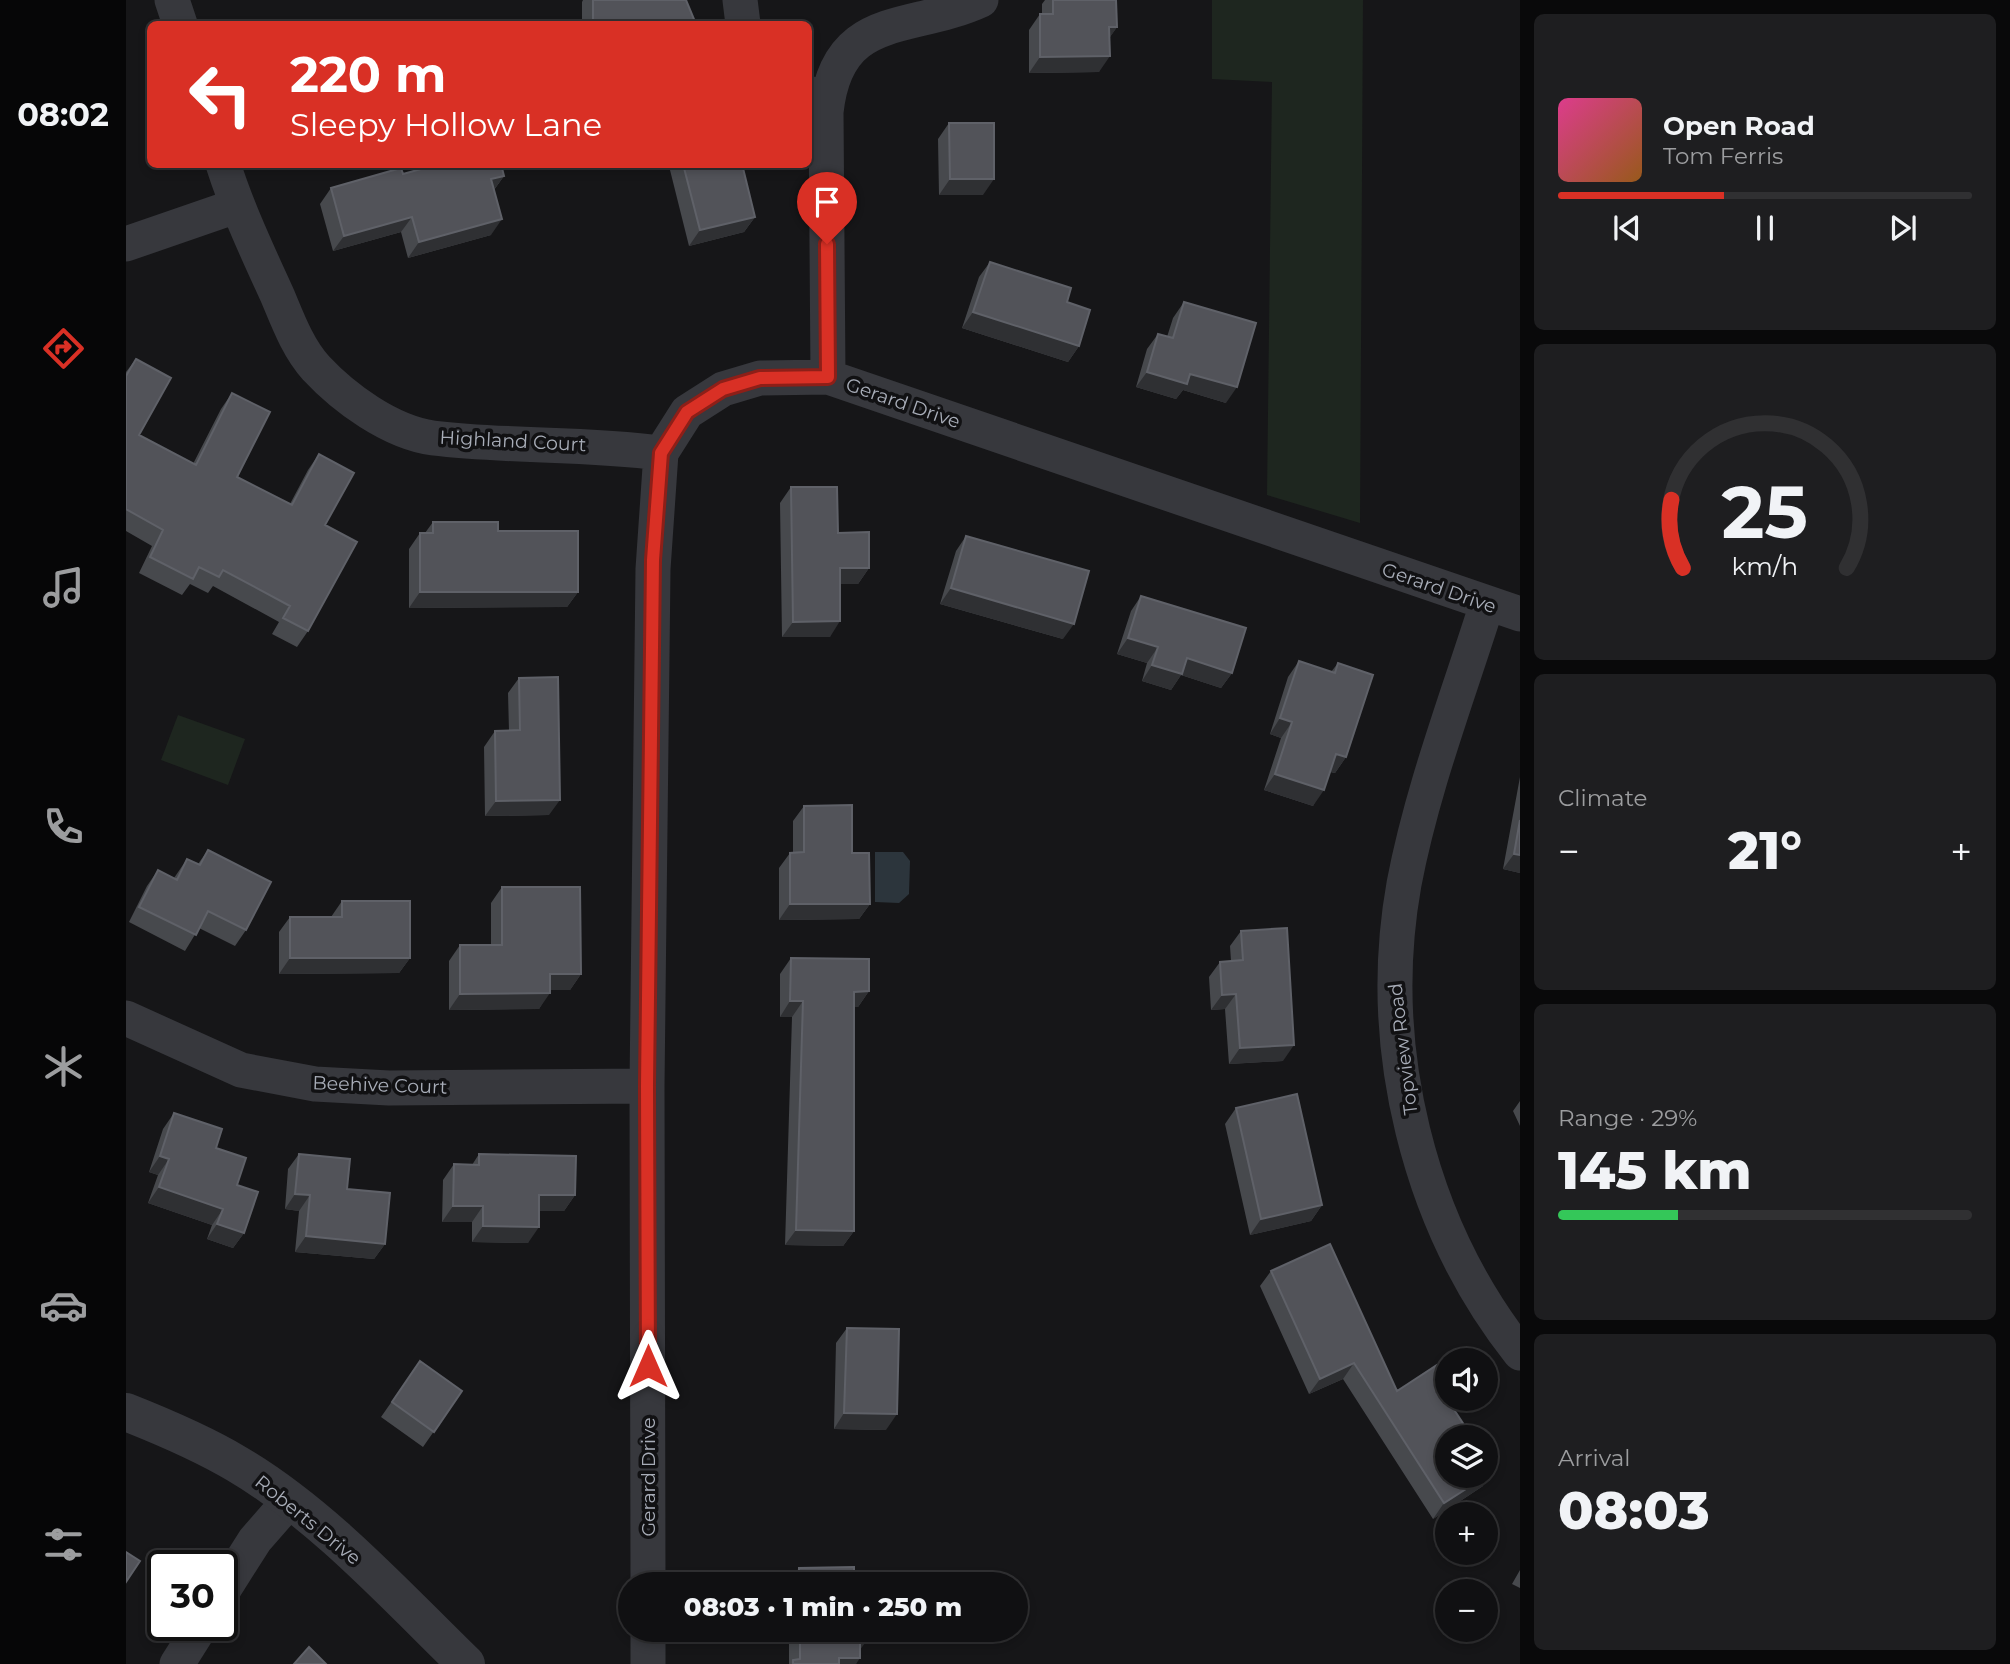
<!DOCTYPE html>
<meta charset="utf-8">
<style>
:root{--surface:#101012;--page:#1e1e20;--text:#f1f3f6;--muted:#9c9d9f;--line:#303032;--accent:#d93025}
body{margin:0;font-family:Montserrat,sans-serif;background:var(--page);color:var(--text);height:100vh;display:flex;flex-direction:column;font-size:26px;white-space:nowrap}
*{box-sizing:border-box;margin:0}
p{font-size:23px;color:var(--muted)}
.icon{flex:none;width:38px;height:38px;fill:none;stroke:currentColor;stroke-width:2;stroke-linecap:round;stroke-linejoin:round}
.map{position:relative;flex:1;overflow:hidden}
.drawer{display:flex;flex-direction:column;gap:14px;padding:14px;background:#09090a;width:490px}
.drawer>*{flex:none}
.hud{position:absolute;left:21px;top:21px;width:665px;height:147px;border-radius:10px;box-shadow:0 4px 10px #0003,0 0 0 2px var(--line);background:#d93025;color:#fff;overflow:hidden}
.buttons{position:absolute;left:1309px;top:1348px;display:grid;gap:14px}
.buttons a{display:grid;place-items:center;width:63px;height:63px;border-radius:50%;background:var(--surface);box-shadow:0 4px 10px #0003,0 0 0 2px var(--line);font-size:35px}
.speed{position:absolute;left:21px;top:1550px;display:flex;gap:14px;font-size:35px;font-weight:700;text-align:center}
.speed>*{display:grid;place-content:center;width:91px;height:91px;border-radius:50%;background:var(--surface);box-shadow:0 4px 10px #0003,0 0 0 2px var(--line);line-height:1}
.speed .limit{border:4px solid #111;border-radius:10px;background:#fff;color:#111}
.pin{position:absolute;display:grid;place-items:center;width:60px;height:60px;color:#fff;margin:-72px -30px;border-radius:50% 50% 50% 0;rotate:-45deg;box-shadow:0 0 7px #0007}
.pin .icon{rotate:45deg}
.me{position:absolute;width:77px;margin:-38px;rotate:0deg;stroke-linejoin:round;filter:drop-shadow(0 0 5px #0008)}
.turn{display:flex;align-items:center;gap:24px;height:147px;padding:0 28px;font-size:32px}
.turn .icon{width:91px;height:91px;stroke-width:2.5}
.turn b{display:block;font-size:49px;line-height:60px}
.big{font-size:52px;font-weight:800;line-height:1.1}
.drawer .widget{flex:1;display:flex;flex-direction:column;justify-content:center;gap:10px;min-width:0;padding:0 24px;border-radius:10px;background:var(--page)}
.drawer .dial{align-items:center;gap:0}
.dial svg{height:182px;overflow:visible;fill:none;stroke:var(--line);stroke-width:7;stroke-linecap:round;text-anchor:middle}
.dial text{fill:var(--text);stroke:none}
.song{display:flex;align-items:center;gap:21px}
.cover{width:84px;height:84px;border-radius:10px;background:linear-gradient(135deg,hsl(330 70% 55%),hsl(30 70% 35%))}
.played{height:7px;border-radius:4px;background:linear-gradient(90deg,var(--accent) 40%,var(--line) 40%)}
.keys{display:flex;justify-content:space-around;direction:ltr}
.heat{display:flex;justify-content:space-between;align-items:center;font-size:38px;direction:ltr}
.charge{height:10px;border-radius:5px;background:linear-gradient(90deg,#34c759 29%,var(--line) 0)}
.trip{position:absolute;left:492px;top:1572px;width:410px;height:70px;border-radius:35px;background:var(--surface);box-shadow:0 4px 10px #0003,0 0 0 2px var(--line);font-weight:800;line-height:70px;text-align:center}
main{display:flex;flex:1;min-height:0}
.dock{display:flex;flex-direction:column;width:126px;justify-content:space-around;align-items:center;background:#060607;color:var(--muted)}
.dock .icon{width:49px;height:49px}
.dock .active{color:var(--accent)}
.dock b{font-size:32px;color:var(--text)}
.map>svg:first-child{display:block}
.green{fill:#1e261f}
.water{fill:#2c353c}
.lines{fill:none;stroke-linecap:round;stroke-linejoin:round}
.minor{stroke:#37383d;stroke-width:35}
.tertiary{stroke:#37383d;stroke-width:38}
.wall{fill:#47494d}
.shaded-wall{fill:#2f3033}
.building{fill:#525359;stroke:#5f6168;stroke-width:2}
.route-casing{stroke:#8d1f18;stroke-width:18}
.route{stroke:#d93025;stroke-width:12}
.labels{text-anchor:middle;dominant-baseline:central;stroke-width:7;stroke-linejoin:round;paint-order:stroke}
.street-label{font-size:19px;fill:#a8adb8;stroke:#111113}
</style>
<main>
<nav class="dock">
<b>08:02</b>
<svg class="icon active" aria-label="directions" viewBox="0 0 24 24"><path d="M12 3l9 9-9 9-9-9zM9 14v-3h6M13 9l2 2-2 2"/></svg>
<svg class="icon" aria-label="music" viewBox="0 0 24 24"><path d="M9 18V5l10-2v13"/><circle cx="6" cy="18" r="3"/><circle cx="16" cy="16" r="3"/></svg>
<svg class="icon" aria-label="phone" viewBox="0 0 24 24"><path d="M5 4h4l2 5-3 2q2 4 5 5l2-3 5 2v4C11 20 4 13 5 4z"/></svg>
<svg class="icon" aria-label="climate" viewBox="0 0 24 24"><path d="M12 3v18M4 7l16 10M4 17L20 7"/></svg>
<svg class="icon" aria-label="car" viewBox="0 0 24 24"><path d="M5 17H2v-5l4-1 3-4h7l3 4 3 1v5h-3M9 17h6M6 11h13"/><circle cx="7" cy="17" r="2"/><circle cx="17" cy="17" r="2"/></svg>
<svg class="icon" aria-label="filters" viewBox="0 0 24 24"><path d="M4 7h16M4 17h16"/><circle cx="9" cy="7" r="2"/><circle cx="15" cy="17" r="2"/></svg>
</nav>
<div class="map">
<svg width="1394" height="1664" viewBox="0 0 1394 1664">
<rect width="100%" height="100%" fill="#161618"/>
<path class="green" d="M1086,0H1237L1234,523L1141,495L1146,82L1086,79Z
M52,715L119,739L102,785L35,760Z"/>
<path class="water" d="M749,852H777L784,861L783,894L773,903L749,902Z"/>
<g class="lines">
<path class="minor" d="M46,0L54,24
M614,0L617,24
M682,93L700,112L702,377
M700,112C711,10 783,33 855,0
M97,164C112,211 132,253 152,297C162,321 172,348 190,368C218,398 264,432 307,438C382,447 459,443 535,453
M0,244L110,206
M1361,604C1332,696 1296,789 1278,884C1249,1046 1292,1224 1394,1353
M0,1018L115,1070L189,1084L263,1088L521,1086
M522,1584L521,1086L527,569L535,453L561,412L597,389L634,378L702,377L1394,614
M96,1592L129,1540L164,1500
M522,1629V1664
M51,1664L75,1626"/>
<path class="tertiary" d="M0,1412C38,1427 76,1443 111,1464C196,1514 270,1596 340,1664"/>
</g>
<path class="wall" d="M457,0H560L570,24H456V2Z
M919,0H990L991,27L983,38L973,72L903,73V30L914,14H916V4Z
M823,123L857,195H813L812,139Z
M543,164H622L617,171L629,217L618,232L563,246L543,166Z
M277,174L378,176L368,190L365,235L282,258L275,232L207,251L194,204L205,188Z
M864,262L941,302L953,346L942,362L836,328L853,277Z
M1058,302L1100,403L1057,390L1050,399L1010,387L1021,349L1032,334L1041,337L1047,318Z
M10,359L13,435L67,464L95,409L106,393L111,477L164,504L182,470L193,454L199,525L182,631L171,647L146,634L153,622L87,586L82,593L64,584L56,595L13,573L26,546L0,531V372Z
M665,487L712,533L743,568L732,584H714L704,637H656L654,503Z
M307,522L372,531L452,592L441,607L283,608V549L294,533H299Z
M840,536L937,639L814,604L830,551Z
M1015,596L1106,673L1095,688L1055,675L1045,690L1016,681L1021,663L991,654L1005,611Z
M1173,661L1205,672L1212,663L1220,757L1209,773L1204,772L1187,806L1138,790L1155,738L1144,734L1162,677Z
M393,678L423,815L359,816L358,747L369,731H383L382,693Z
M1394,777V873L1377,869Z
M678,806L726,853L744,904L733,919L653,920V868L664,853H667V821Z
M82,850L120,930L109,946L73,928L59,951L3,922L21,886L32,870L48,878L61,859L72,864Z
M376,887L455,974L444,990H424L413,1009L323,1010V961L334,945H365V903Z
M216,901L284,958L273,973L153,974V932L164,917H205Z
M1115,931L1157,1061L1103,1064L1099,1009L1085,1010L1083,977L1094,962L1105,961L1104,946Z
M665,958L743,991L732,1007H728V1231L717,1246L659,1245L666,1017H654V974Z
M1394,1101V1126L1387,1111Z
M1110,1108L1196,1205L1185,1221L1124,1235L1099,1124Z
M48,1113L90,1148L111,1185L118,1233L107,1248L81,1239L86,1225L22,1203L32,1175L23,1172L37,1129Z
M173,1154L221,1189L259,1244L248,1259L169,1252L173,1211L159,1209L162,1169Z
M353,1154L449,1195L438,1211H413L402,1243L346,1242V1222H316L317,1180L328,1164L346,1165Z
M1145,1271L1271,1391L1329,1411L1357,1486L1307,1519L1217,1379L1183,1394L1134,1286Z
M721,1328L760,1430L708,1429L710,1343Z
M294,1361L336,1391L297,1447L255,1417Z
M673,1568L728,1584H662Z
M1394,1570V1588L1386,1584Z
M663,1629H739L730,1664H663Z"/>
<path class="shaded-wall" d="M983,27H991L980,43Z
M984,56L973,72L903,73L914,57Z
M614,164H622L614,176Z
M378,176L367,191L365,179Z
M824,179H868L857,195H813Z
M286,217L275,232L207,251L218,236Z
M629,217L618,232L563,246L574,230Z
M376,219L365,235L282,258L293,242Z
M847,312L953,346L942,362L836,328Z
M1021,372L1064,374L1111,387L1100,403L1057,390L1050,399L1010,387Z
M714,568H743L732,584H703Z
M825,588L948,624L937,639L814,604Z
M294,592H452L441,607L283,608Z
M714,621L704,637H656L667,622Z
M1002,638L1032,647L1021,663L991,654Z
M1061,658L1106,673L1095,688L1055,675L1045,690L1016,681L1026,665Z
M1154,718L1166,722L1155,738L1144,734Z
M1210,754L1220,757L1209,773L1199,770Z
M1149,774L1198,790L1187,806L1138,790Z
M434,800L423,815L359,816L370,801Z
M1388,854L1394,855V873L1377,869Z
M664,904H744L733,919L653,920Z
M164,958H284L273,973L153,974Z
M424,974H455L444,990H413Z
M743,991L732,1007H717L728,992Z
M424,993L413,1009L323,1010L334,994Z
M1110,994L1099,1009L1085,1010L1096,995Z
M664,1001H677L666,1017H654Z
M1168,1045L1157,1061L1103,1064L1114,1048Z
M34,1156L43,1159L32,1175L23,1172Z
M33,1187L97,1209L86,1225L22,1203Z
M169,1194L184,1195L173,1211L159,1209Z
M413,1195H449L438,1211H402Z
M1196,1205L1185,1221L1124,1235L1135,1219Z
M327,1206H357L346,1222H316Z
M91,1224L118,1233L107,1248L81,1239Z
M357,1226L413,1227L402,1243L346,1242Z
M670,1230L728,1231L717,1246L659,1245Z
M180,1236L259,1244L248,1259L169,1252Z
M1228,1363L1217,1379L1183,1394L1194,1379Z
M718,1413L771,1414L760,1430L708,1429Z
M1368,1471L1357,1486L1307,1519L1318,1503Z
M734,1643H739L728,1658H734L730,1664H709L713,1658Z"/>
<path class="building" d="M467,0H560L570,24H467Z
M927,0H990L991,27H983L984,56L914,57V14H927Z
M823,123H868V179H824Z
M313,164H375L378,176L365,179L376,219L293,242L286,217L218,236L205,188L275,168L277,174Z
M557,164H616L629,217L574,230Z
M864,262L945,288L941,302L964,310L953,346L847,312Z
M1058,302L1130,323L1111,387L1064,374L1061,384L1021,372L1032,334L1047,338Z
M10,359L45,378L13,435L70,465L106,393L144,412L111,477L166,505L193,454L228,473L199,525L231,542L182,631L157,618L164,606L97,570L93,577L73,567L67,579L24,557L37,530L0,509V376Z
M665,487H711L712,533L743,532V568H714V621L667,622Z
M307,522H372V531H452V592H294V533H307Z
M840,536L963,571L948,624L825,588Z
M1015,596L1120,628L1106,673L1061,658L1056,674L1026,665L1032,647L1002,638Z
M1173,661L1209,673L1212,663L1247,675L1220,757L1210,754L1198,790L1149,774L1166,722L1154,718Z
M432,677L434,800L370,801L369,731L394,730L393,678Z
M726,805V853H743L744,904H664V853L678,852V806Z
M1394,820V855L1388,854Z
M82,850L145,882L120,930L82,911L70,935L13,907L32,870L51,880L61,859L74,865Z
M376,887H454L455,974H424V993L334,994V945H376Z
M216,901H284V958H164V917H216Z
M1161,928L1168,1045L1114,1048L1110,994L1096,995L1094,962L1117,960L1115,931Z
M665,958L743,959V991L728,992V1231L670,1230L677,1001H664Z
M1171,1094L1196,1205L1135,1219L1110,1108Z
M48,1113L96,1129L90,1148L120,1158L111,1185L132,1192L118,1233L91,1224L97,1209L33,1187L43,1159L34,1156Z
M173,1154L224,1159L221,1189L264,1193L259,1244L180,1236L184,1195L169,1194Z
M353,1154L450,1156L449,1195H413V1227L357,1226V1206H327L328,1164L353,1165Z
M1204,1244L1271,1391L1311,1365L1321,1382V1398H1332L1335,1403L1327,1408L1346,1437H1321V1475H1360V1458L1368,1471L1318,1503L1228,1363L1194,1379L1145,1271Z
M721,1328L773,1329L771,1414L718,1413Z
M294,1361L336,1391L308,1432L266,1402Z
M0,1552L14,1561L0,1582Z
M728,1567V1584H673V1568Z
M674,1629H739V1643H734V1658H713V1664H667V1660L674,1659Z
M183,1647L200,1664H168Z"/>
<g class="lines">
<defs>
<path id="route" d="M522,1366L521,1086L527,560L535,453L561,412L597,389L634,378L702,377L701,244"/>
</defs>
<use href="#route" class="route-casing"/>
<use href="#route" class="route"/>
</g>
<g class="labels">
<g class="street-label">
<text transform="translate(777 403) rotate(19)">Gerard Drive</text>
<text transform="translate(387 441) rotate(3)">Highland Court</text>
<text transform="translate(1313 588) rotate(19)">Gerard Drive</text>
<text transform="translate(1277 1049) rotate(-97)">Topview Road</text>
<text transform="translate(254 1085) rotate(2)">Beehive Court</text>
<text transform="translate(522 1477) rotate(-90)">Gerard Drive</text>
<text transform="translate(182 1520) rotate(39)">Roberts Drive</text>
</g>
</g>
</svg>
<div class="buttons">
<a><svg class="icon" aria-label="sound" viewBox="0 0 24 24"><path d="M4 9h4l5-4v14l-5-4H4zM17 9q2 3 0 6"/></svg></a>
<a><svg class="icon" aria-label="layers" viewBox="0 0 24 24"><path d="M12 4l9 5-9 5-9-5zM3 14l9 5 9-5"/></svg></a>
<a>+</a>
<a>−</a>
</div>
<div class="speed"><div class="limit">30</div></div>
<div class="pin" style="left:701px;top:244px;background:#d93025"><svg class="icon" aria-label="arrive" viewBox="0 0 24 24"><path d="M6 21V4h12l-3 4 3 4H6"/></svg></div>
<svg class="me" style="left:522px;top:1366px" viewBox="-20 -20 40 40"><path d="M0-17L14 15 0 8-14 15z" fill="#d93025" stroke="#fff" stroke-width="4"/></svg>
<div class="trip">08:03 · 1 min · 250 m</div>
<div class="hud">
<div class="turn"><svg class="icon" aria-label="left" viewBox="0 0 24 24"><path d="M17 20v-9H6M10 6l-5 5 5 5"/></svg><div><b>220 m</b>Sleepy Hollow Lane</div></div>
</div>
</div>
<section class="drawer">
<div class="widget">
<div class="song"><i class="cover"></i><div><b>Open Road</b><p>Tom Ferris</p></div></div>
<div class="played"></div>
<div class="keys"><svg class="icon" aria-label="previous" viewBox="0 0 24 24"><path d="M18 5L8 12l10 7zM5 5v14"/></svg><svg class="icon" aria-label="pause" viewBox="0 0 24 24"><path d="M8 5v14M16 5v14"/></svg><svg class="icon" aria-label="next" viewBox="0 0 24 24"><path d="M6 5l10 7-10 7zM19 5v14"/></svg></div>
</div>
<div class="widget dial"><svg viewBox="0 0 100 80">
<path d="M14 69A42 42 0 1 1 86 69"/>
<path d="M14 69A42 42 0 0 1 9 39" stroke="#d93025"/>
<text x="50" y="56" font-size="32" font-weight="700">25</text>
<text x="50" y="72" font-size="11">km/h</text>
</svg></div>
<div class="widget"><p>Climate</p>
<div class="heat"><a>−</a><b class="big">21°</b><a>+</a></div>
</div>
<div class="widget"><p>Range · 29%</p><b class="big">145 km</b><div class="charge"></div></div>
<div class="widget"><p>Arrival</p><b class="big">08:03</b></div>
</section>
</main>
